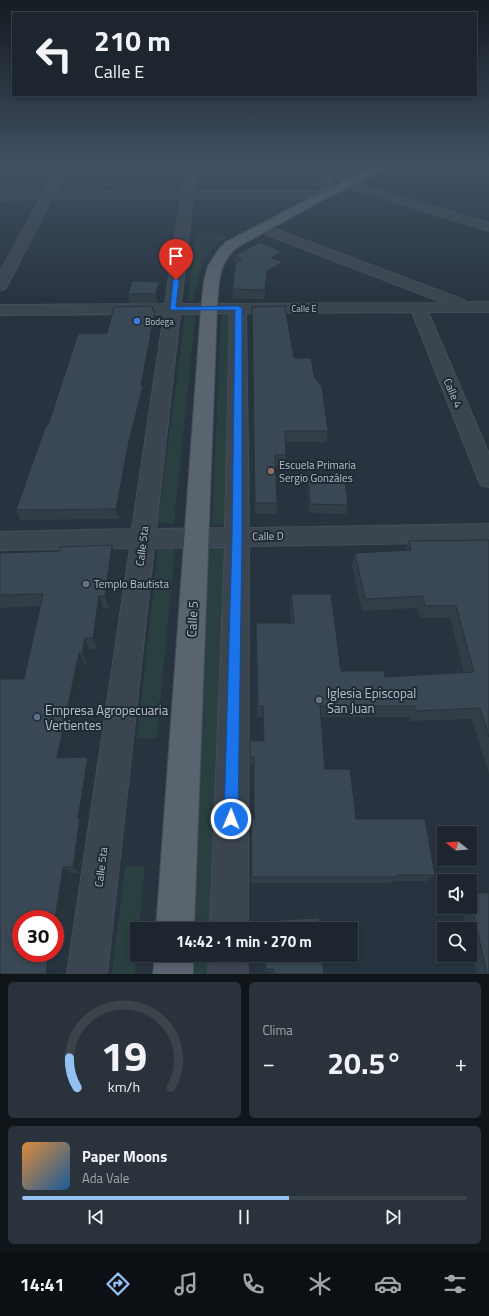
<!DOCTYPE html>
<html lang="es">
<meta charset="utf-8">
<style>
:root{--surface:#1d262f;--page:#2a323b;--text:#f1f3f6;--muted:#a0a5aa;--line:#3b434b;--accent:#94c0f2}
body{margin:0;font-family:"Titillium Web",sans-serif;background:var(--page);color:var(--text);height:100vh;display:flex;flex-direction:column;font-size:15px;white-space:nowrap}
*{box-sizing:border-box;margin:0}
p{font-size:13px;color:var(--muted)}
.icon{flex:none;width:22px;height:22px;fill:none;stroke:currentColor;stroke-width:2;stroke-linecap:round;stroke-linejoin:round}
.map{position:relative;height:974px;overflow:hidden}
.details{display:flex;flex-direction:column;gap:8px;padding:8px;background:#10151a;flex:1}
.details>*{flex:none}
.guide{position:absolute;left:12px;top:12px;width:465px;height:84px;border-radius:0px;box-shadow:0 2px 6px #0003,0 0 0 1px var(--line);background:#1d262f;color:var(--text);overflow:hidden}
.needle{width:26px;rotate:287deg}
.buttons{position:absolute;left:437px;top:826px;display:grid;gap:8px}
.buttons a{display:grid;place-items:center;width:40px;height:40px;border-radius:0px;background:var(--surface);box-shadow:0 2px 6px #0003,0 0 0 1px var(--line);font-size:20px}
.speed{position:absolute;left:12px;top:910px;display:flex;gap:8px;font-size:20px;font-weight:700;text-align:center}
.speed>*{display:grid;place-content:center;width:52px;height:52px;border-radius:50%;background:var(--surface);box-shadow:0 2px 6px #0003,0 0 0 1px var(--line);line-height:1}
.speed .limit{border:6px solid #d22;background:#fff;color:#111}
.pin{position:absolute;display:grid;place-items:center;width:34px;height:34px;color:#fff;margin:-41px -17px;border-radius:50% 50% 50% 0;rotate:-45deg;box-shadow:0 0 4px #0007}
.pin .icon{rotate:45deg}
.me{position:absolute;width:44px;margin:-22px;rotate:1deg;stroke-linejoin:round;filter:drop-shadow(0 0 3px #0008)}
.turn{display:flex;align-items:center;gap:14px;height:84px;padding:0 16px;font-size:18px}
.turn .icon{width:52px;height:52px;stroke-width:2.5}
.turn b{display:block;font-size:28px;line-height:34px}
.big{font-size:30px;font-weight:700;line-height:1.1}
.details .card{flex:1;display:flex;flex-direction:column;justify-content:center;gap:6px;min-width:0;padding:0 14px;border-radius:6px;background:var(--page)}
.details .dial{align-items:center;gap:0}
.dial svg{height:104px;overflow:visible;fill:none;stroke:var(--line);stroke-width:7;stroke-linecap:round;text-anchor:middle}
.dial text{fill:var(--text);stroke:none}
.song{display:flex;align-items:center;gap:12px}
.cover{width:48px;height:48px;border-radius:6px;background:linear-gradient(135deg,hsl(30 70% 55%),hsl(210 70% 35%))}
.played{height:4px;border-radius:2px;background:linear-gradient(90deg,var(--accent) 60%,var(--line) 60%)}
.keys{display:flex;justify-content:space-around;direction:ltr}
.heat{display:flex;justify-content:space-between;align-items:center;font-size:22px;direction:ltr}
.details .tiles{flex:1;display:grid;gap:8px;grid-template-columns:1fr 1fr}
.card:last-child{grid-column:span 2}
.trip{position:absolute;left:130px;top:922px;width:228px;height:40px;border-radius:0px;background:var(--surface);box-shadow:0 2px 6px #0003,0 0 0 1px var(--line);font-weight:700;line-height:40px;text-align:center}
.dock{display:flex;height:64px;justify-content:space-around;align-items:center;background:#0c0f13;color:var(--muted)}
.dock .icon{width:28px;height:28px}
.dock .on{color:var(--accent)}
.dock b{font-size:18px;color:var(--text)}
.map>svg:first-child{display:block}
.green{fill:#293f40}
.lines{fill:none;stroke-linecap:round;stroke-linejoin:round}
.minor-casing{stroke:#444e58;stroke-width:2}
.major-casing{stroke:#444e58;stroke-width:2}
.minor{fill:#3b454f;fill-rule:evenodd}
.major{fill:#59646f;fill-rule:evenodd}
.wall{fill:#313e48}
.shaded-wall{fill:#28323b}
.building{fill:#394854;stroke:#28323b}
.route{fill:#1a73e8;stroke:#114b97}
.shop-dot{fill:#3f7fe0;stroke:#202a34;stroke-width:1.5}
.education-dot{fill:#8d6e63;stroke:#202a34;stroke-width:1.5}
.worship-dot{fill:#6b7280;stroke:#202a34;stroke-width:1.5}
.service-dot{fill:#5c6f8a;stroke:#202a34;stroke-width:1.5}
.labels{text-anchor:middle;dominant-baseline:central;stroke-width:4;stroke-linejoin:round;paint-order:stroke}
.far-street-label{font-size:9px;fill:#b7c0c9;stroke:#202a34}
.far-poi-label{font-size:9px;fill:#b7c0c9;stroke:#202a34;text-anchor:start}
.street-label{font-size:11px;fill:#b7c0c9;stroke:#202a34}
.poi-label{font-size:11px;fill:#b7c0c9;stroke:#202a34;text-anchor:start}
.near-street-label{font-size:13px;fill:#b7c0c9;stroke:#202a34}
.near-poi-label{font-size:13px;fill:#b7c0c9;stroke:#202a34;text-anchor:start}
</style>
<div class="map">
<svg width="489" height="974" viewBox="0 0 489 974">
<rect width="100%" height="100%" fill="#27333f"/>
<path class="green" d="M197,230L227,236L216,245L203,261L193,301H188Z
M185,313H196L174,523H158Z
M221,314H232L227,525H212Z
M209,546H226L216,929H191Z
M158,548H175L157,738H137Z
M125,866H145L139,929H137L135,974H112Z
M190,955H215V974H189Z"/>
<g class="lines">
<defs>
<path id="minor" d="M59,166H69L56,192L182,191L186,166H196L194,191H322L316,166H326L335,193L333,195L326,198H193L181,304L444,303L257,231L256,228L257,225L262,224L464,300L466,302H489V312H428L489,454V487L481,485L478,479L412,312L246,313L249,528L489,524V542L249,546L248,929H210L225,547L154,548L107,974H67L130,548L0,550V532L132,529L164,314L0,315V305L165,304L181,198L52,199L7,286L5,289L0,290V272L40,199L0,200V192H44ZM230,313L225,528L156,529L180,314Z
M478,166H489V170L479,168Z
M347,181L489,223V231L343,186L341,184L343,182Z
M209,955H247L248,974H208Z"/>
<path id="major" d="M377,166H390L389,168L330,196L236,248C217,266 219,284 217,308L194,929H156L201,308L204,281L208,266L219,249L226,242L322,192Z
M155,955H193V974H153Z"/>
</defs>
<use href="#minor" class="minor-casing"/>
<use href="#major" class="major-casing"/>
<use href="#minor" class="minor"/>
<use href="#major" class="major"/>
</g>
<path class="wall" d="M234,256L282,261L281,262H283L282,272L267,281L265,299H233L232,289L236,266H234Z
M159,282L160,290L157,303H129L128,294Z
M154,310L156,320L143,390L144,396L131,451L119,519L20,520L16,510L48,425L107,333Z
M252,318L294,358L314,376L328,431L326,442H285L286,455V466H276L277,503V514H255Z
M308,474L348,505L346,514L309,513L307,483Z
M489,540V774L472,719L410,721L409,717H321L325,769L356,819L435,875L427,881H394L391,883H251V819H254L253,766H250V741H263L262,717H257L256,635V623H291L290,607L291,594L341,671L385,677L464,673L450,618H420L417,608L362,611L352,566L355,553L405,550L409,541Z
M0,553L115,558L109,608H103L97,649H89L87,664H84L65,758L88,757L93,767L84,823L86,825L79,873H70L54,974L24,679L40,606L0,608Z
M470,893L489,974H476L470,945V929H466L462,907H470Z
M264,955H322L324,974H272V972H265Z"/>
<path class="shaded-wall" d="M282,252V261L270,267L271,258Z
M283,262L282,272L267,281L265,299L267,271Z
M159,282L160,290L157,303L156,294Z
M153,306L154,314L155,311L156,320L143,390L144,396L131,451L119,519L116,509L129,441L141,386Z
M112,545L115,558L109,608L105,596Z
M99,596L103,608L97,649L93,638Z
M85,638L89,649L87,664L82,653Z
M79,653L84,664L63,767L57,758Z
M88,757L93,767L84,823L86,825L79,873L73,867L78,818Z
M63,867L70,873L54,974H46L49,953H55V919Z"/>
<path class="building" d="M260,242L282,252L271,258L283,262L267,271L265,290L232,289L236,262L242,259L234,256Z
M132,281L159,282L156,294H128Z
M153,306L152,310L155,311L141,386H143L129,441L116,509L16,510L46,425H48L78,334L107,333L114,307Z
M285,306L294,358H311L314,376L322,387L328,431H285L286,455H275L277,503H255L252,307Z
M308,474L344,475L348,505L310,504Z
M489,540V737L480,708L416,711L415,706H320L325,769H350L356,819H425L435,875H397V877H252L251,819H254V757H250V741H264L263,706H258L256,623H294L291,594H331L341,671H384L385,677L474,672L456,606H425L423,596L365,599L355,553L411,550L409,541Z
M112,545L105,596H99L93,638H85L82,653H79L57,758L88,757L78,818H80L73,867H63L55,919H21V953H49L46,974H0V679H24L43,594L0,595V553L60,551V547Z
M470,893H489V974H487L470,898Z
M319,918L320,929H264V921Z
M265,955H322L324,974H274V969H266Z"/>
<linearGradient id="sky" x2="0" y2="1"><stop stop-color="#151c23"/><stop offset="0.55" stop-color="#415063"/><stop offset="1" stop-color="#415063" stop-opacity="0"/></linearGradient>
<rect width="489" height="302" fill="url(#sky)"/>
<path class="route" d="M176,278L179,280L176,307L238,306L242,308V537L238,819L236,824L231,826L226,824L224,819L232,537L235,310H170L173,280Z"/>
<circle class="shop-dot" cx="137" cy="321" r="4"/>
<circle class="education-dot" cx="271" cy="471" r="4"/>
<g class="worship-dot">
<circle cx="86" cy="584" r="4"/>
<circle cx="319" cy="700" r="4"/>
</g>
<circle class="service-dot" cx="37" cy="717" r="4"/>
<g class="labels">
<g class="far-street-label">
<text x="304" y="308">Calle E</text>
</g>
<g class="far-poi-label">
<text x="145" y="321">Bodega</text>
</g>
<g class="street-label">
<text transform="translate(453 393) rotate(67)">Calle 4</text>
<text transform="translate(268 536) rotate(-1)">Calle D</text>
<text transform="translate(142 546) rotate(-83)">Calle 5ta</text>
<text transform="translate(101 867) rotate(-83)">Calle 5ta</text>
</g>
<g class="poi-label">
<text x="279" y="465">Escuela Primaria<tspan x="279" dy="13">Sergio Gonzáles</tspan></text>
<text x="94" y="584">Templo Bautista</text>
</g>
<g class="near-street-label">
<text transform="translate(192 619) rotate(-87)">Calle 5</text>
</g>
<g class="near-poi-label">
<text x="327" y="693">Iglesia Episcopal<tspan x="327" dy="15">San Juan</tspan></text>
<text x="45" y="710">Empresa Agropecuaria<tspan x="45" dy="15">Vertientes</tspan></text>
</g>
</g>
</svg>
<div class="buttons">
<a><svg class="needle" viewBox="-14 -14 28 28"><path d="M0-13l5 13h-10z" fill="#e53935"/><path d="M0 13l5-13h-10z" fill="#a0a5aa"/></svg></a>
<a><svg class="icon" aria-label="sound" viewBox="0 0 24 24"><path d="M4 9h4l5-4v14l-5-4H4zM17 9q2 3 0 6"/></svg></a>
<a><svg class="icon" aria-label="search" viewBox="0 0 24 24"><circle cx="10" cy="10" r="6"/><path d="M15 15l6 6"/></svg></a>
</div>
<div class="speed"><div class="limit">30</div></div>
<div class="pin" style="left:176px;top:280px;background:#d93025"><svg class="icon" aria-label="arrive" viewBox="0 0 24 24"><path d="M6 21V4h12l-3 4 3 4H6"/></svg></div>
<svg class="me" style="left:231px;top:819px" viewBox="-20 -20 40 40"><circle r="17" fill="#1a73e8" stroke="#fff" stroke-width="3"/><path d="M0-11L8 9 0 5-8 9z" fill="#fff"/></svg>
<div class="trip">14:42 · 1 min · 270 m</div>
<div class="guide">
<div class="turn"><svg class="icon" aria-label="left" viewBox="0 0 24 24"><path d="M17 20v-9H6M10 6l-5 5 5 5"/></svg><div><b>210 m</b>Calle E</div></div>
</div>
</div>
<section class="details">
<div class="tiles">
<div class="card dial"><svg viewBox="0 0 100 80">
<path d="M14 69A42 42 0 1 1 86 69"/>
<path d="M14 69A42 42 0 0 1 8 46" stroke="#94c0f2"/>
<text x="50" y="56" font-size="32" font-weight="700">19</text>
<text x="50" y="72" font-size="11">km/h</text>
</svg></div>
<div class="card"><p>Clima</p>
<div class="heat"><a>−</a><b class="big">20.5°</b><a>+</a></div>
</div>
<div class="card">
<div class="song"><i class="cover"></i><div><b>Paper Moons</b><p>Ada Vale</p></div></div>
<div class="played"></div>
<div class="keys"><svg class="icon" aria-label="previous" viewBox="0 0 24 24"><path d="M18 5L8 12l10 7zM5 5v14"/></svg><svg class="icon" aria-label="pause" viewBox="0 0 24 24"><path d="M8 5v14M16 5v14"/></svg><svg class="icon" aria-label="next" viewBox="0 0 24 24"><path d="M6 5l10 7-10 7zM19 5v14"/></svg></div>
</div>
</div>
</section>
<nav class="dock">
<b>14:41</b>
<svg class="icon on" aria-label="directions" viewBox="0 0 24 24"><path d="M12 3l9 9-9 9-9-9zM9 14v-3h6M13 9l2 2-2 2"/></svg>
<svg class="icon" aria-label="music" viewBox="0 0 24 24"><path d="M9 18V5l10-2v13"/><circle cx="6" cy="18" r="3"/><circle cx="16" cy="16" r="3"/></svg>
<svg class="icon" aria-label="phone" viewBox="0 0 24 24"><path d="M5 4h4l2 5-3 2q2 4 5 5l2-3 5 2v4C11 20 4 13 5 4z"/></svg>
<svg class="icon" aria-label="climate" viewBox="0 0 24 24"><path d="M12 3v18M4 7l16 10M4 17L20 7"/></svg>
<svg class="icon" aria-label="car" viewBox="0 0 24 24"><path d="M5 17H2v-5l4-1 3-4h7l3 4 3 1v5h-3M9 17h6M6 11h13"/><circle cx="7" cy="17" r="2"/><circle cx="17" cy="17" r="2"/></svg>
<svg class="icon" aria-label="filters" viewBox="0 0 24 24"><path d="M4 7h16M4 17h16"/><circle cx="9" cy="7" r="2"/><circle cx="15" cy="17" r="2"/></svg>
</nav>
